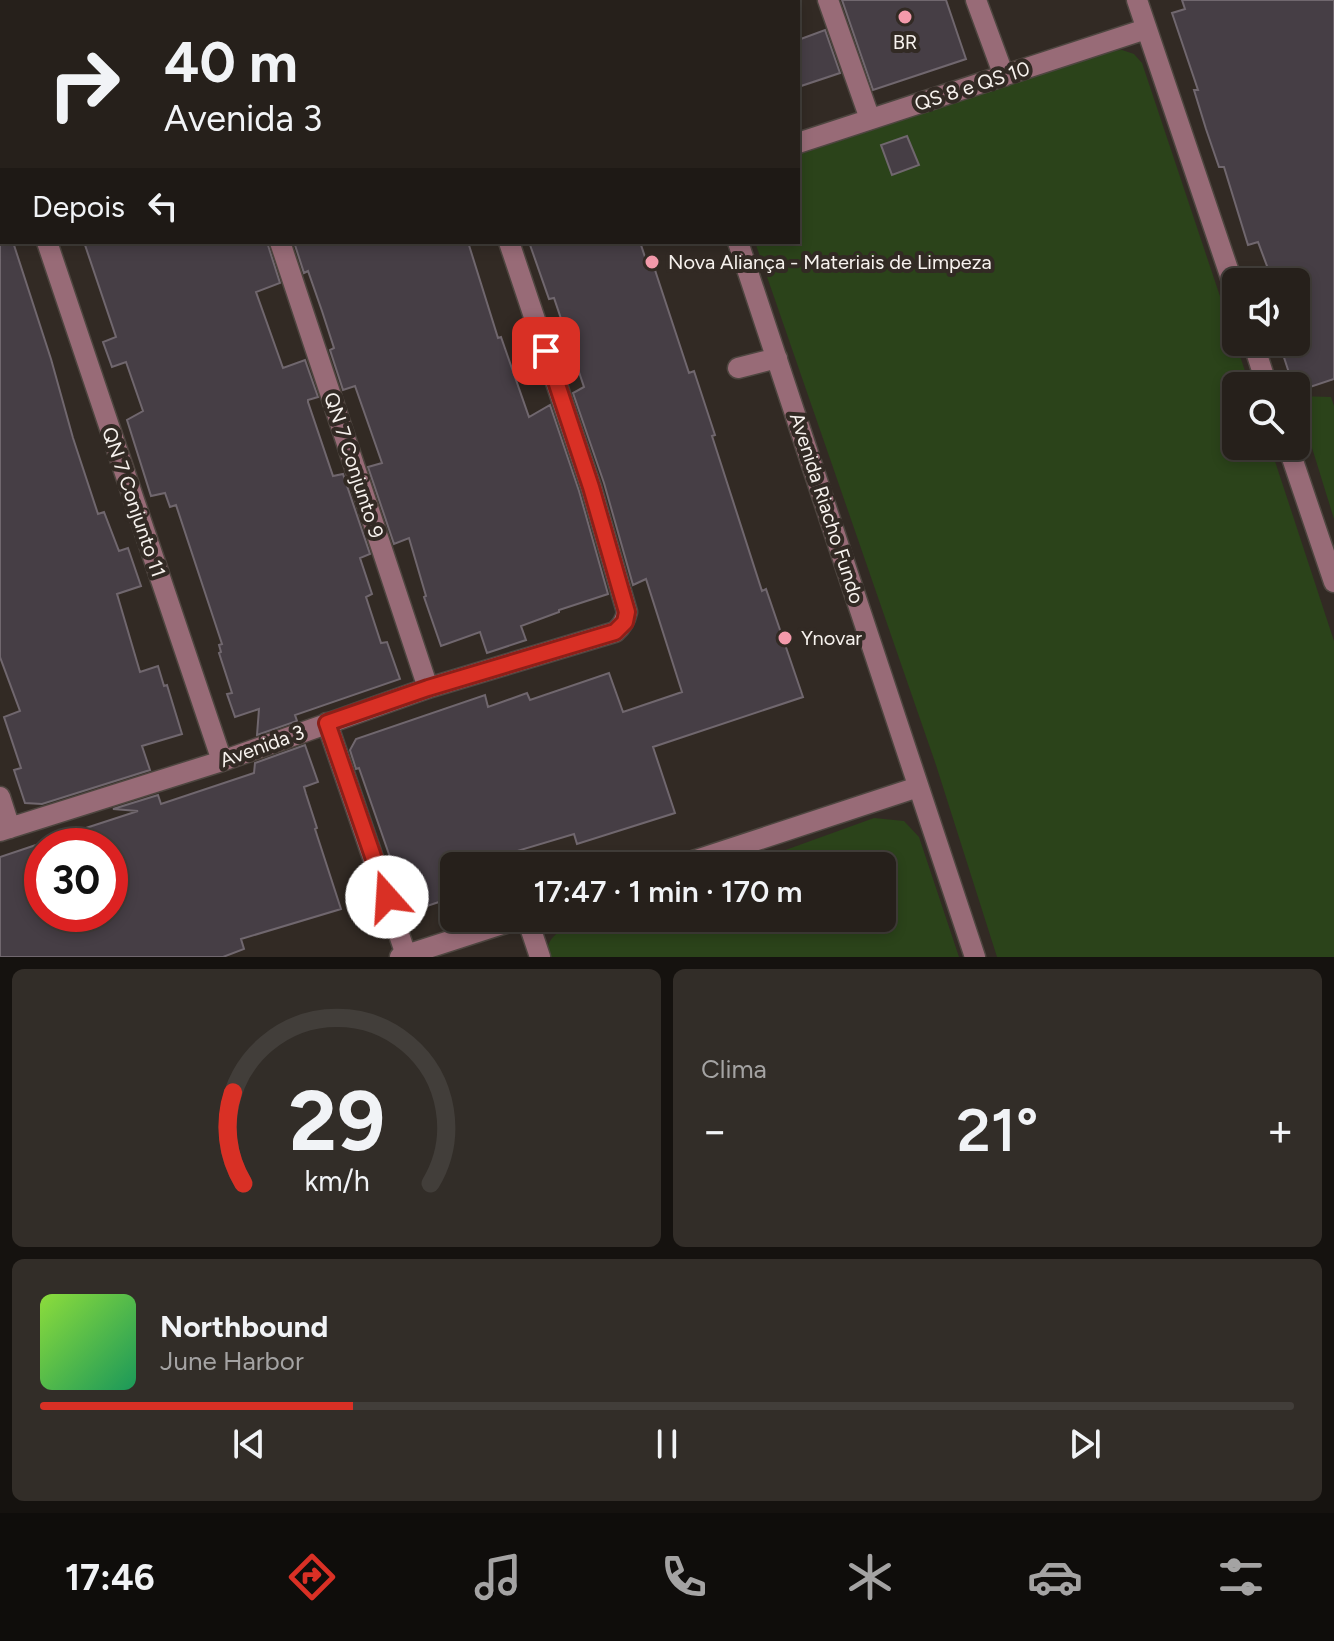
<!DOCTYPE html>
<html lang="pt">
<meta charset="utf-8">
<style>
:root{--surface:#26201b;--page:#322d28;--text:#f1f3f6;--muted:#a4a3a3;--line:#423e3a;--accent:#d93025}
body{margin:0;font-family:Figtree,sans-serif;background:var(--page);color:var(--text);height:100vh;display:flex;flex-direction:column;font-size:30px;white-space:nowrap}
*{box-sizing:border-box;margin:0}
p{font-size:26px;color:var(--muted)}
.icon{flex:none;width:44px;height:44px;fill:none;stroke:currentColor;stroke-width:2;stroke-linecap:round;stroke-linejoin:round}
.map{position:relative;height:957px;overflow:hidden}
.side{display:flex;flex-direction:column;gap:12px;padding:12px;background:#15120f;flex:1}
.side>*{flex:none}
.banner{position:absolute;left:0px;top:0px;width:800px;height:244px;box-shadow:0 4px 12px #0003,0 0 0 2px var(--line);background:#26201b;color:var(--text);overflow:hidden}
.buttons{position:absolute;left:1222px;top:268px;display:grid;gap:16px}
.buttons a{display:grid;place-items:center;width:88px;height:88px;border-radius:12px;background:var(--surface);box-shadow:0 4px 12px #0003,0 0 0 2px var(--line);font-size:40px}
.speed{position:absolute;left:24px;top:828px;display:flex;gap:16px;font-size:40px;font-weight:700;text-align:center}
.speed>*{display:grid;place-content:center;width:104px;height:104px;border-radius:50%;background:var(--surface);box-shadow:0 4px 12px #0003,0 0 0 2px var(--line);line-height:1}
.speed .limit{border:12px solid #d22;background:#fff;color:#111}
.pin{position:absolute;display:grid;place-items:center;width:68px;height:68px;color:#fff;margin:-34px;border-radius:16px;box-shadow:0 4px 12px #0006}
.me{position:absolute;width:88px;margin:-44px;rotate:341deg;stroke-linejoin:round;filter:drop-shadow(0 0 6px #0008)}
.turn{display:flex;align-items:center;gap:28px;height:168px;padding:0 32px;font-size:36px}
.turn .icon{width:104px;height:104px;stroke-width:2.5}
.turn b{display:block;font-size:56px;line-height:68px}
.then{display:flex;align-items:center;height:76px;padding:0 32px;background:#0003;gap:16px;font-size:30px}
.big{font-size:60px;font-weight:600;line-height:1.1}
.side .tile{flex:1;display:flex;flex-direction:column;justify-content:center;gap:12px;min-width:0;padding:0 28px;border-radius:12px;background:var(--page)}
.side .dial{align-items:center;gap:0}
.dial svg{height:208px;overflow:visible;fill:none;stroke:var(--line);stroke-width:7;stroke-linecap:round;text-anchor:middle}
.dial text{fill:var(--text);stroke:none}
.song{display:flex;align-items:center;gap:24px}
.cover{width:96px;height:96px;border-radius:12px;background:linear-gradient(135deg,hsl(90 70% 55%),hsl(150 70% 35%))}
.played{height:8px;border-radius:4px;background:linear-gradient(90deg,var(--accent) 25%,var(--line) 25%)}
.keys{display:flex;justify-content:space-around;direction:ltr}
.heat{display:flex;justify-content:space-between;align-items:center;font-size:44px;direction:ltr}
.side .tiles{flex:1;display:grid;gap:12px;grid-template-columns:1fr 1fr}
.tile:last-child{grid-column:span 2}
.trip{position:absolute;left:440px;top:852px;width:456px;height:80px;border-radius:12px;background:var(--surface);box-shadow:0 4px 12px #0003,0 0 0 2px var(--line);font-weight:600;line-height:80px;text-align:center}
.dock{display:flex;height:128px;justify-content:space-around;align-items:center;background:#0f0d0b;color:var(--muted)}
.dock .icon{width:56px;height:56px}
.dock .active{color:var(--accent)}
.dock b{font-size:36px;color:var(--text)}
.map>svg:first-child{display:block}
.green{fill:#2b431a}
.building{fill:#463e45;stroke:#70676e;stroke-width:2}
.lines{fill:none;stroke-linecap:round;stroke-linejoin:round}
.minor-casing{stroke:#4e4640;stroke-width:23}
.minor{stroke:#986b77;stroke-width:20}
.route-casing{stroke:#8d1f18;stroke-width:20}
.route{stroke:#d93025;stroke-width:14}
.poi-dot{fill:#f39aab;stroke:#322a24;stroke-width:3}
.labels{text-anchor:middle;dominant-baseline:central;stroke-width:8;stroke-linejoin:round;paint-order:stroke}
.poi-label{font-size:20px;fill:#f7f2ee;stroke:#322a24;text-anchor:start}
.street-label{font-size:20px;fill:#f7f2ee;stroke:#322a24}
</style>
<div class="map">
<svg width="1334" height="957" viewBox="0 0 1334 957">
<rect width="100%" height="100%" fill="#322a24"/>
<path class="green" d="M1122,50L1134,54L1142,63L1250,386H1236V446H1270L1334,641V957H997L936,765L755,242H798V155L1110,51Z
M1296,396L1331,397L1334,406V519Z
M874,818L904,821L919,837L959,957H546C547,928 573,926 596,918H882V866H741Z"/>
<path class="building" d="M842,0H946L966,59L873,90Z
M1182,0H1334V379L1298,391L1294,378L1291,379L1279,342H1296V282H1273L1258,242L1248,245L1224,167H1219L1206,129L1194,90H1198L1172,13L1185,9Z
M825,30L840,73L798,87V40Z
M907,136L919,165L892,175L881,145Z
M0,219H2V242H13L51,359L73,438L98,514L104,512L119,551L128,548L141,586L117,594L140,672L158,666L164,686L167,685L182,734L142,746L150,770L42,804L25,803L14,770L21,768L4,717L20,711L0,657Z
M84,242H267L280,283L256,292L283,368L305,360L318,397L308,400V402L333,476L343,474L370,554L360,558L372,594L366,597L381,643L387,642L400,679L295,715L297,721L257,735L259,709L235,717L227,694L232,693L219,653L221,652L219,645L222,644L176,505L170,507L165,493L151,496L127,420L143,411L126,362L112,367L103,342L116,337Z
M294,242H468L498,338L501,337L529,417L550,405L579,491L608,594L559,610V612L521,626L526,640L487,653L480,632L441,646L424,597L426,596L409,538L394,544L368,467L382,463L355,386L343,390L330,350L334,348L322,311L308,271L304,273Z
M529,242H640L648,266L653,264L689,373L694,371L715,435L712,436L762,591L766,589L803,697L653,747L675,813L577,844L574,834L497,857L500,866H454V897L424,907L423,904L408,909L359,768L356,769L350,750L356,739L485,695L488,707L527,693L530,700L609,673L623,712L682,692L646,579L633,585L604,483L573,393L584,387L554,298L549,299Z
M305,745L318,782L304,787L306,794L317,828L315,829L341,909L241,939L244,949L223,957H0V857L42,843V914H110V846H47L46,841L138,811L113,809L158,795L161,804L254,773L255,763Z"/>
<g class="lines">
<defs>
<path id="minor" d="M429,0L430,2
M656,0L657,2
M828,0L870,119
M976,0L1004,76
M1137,0L1236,293
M252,2L258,0
M746,2L752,0
M0,85H2
M0,103L2,109
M798,143L1146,29
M47,242L222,761
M280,242L428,688
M738,242L975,957
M1253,342L1267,386
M738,368L777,358
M1288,446L1334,582
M327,723L406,955
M0,797L10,828
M0,831L222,761L428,688L615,632C622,626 625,621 627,612L591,487L509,242
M678,866L918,787
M527,918L540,957
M400,957L521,918"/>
</defs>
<use href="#minor" class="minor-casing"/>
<use href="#minor" class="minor"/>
</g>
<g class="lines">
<defs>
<path id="route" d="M387,897L327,723L428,688L615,632L625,622L627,612L591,487L546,351"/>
</defs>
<use href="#route" class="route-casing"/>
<use href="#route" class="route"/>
</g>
<g class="poi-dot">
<circle cx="905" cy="17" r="8"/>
<circle cx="652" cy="262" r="8"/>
<circle cx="785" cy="638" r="8"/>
</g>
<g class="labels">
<g class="poi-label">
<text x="905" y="42" text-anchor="middle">BR</text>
<text x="668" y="262">Nova Aliança - Materiais de Limpeza</text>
<text x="801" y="638">Ynovar</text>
</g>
<g class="street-label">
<text transform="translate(972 86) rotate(-18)">QS 8 e QS 10</text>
<text transform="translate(354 465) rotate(72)">QN 7 Conjunto 9</text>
<text transform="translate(134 502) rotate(71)">QN 7 Conjunto 11</text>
<text transform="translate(827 508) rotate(72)">Avenida Riacho Fundo</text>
<text transform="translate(262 746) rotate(-20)">Avenida 3</text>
</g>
</g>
</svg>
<div class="buttons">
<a><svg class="icon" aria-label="sound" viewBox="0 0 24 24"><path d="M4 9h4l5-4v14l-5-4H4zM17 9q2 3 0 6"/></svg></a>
<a><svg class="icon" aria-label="search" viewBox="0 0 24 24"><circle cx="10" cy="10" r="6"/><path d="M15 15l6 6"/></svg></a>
</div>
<div class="speed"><div class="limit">30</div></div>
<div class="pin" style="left:546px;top:351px;background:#d93025"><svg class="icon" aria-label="arrive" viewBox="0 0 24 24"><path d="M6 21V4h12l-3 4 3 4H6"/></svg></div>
<svg class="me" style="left:387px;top:897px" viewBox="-20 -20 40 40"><circle r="19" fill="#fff"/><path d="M0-13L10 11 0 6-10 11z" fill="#d93025"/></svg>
<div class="trip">17:47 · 1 min · 170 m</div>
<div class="banner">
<div class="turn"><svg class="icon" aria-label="right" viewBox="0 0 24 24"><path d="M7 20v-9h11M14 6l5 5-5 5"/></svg><div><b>40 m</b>Avenida 3</div></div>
<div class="then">Depois<svg class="icon" aria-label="left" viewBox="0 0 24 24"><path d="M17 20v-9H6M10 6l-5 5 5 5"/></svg></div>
</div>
</div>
<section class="side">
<div class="tiles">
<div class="tile dial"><svg viewBox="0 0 100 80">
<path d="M14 69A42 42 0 1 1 86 69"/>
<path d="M14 69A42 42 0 0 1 10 34" stroke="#d93025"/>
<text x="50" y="56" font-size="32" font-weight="700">29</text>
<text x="50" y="72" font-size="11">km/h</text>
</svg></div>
<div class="tile"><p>Clima</p>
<div class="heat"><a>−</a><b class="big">21°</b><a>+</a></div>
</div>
<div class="tile">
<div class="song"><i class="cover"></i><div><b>Northbound</b><p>June Harbor</p></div></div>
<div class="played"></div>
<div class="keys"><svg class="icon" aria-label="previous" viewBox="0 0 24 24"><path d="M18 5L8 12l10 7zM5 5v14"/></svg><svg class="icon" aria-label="pause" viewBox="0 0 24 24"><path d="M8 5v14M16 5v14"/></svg><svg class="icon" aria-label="next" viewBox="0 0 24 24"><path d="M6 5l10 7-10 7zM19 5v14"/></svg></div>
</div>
</div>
</section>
<nav class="dock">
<b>17:46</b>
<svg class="icon active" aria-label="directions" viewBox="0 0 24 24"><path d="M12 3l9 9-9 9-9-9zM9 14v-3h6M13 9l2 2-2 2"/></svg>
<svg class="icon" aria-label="music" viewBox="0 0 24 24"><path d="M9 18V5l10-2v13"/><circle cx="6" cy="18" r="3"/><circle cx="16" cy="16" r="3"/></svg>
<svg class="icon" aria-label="phone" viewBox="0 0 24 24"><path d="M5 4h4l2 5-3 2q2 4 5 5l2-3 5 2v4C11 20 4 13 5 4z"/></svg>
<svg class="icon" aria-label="climate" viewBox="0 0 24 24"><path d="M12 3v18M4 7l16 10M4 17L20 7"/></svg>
<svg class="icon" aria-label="car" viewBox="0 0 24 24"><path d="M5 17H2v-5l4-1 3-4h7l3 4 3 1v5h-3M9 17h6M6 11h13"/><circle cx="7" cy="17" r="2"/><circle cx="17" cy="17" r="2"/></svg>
<svg class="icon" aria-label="filters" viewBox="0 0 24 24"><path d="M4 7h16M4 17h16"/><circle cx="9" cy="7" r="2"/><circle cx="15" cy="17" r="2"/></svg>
</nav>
